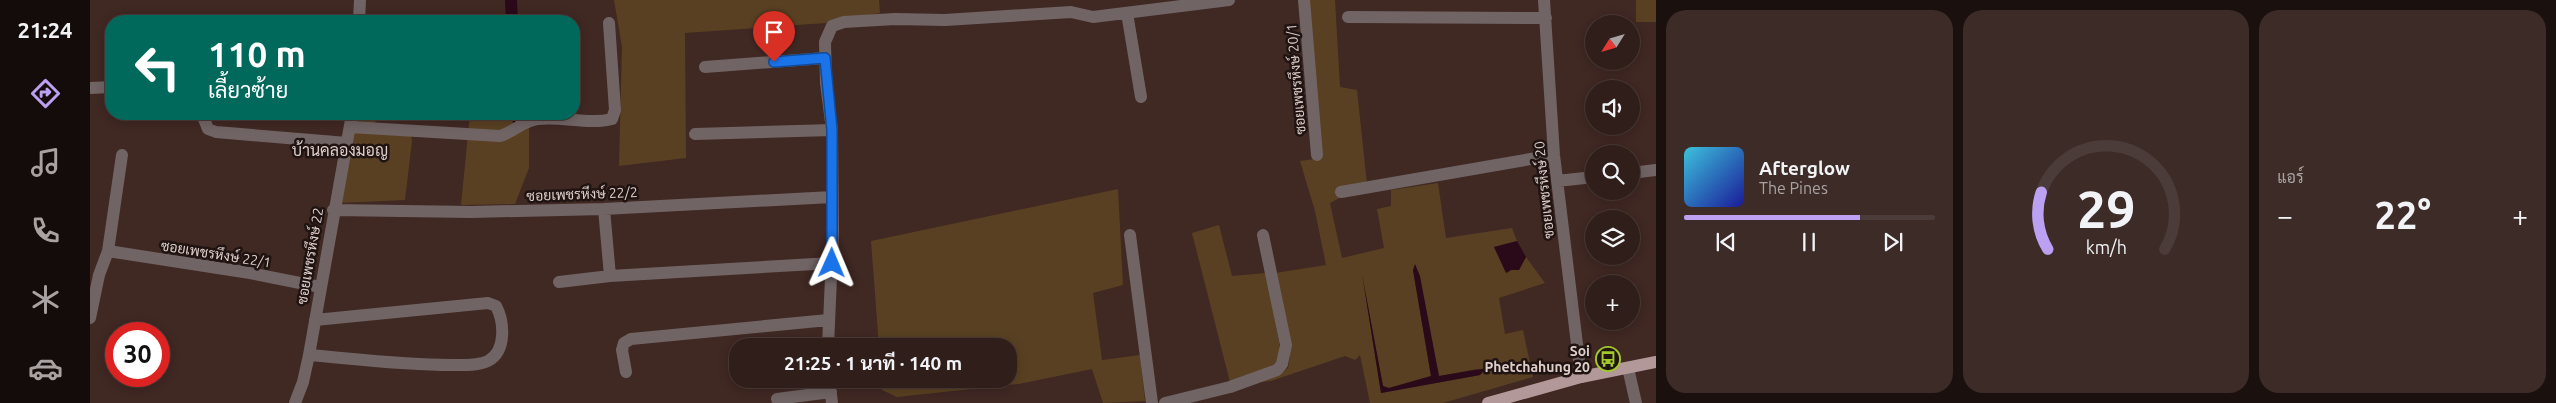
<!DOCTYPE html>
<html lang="th">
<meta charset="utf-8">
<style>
:root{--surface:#301e1a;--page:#3c2b27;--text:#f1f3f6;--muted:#a8a2a2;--line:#4b3c39;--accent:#bca0f2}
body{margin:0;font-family:Ubuntu,Sarabun,sans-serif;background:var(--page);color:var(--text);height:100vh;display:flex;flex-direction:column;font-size:19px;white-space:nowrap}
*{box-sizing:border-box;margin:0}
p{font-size:16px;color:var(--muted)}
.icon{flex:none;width:28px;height:28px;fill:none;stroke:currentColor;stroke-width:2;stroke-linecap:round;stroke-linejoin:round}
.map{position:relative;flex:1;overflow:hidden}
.drawer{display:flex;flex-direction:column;gap:10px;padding:10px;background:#1a100e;width:900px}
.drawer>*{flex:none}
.guide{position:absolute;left:15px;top:15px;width:475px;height:105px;border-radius:20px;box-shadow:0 2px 12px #0003,0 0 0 1px var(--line);background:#00695c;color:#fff;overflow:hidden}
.needle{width:32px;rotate:233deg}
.tools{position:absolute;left:1495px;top:15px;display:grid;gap:10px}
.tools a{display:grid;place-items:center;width:55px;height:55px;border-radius:50%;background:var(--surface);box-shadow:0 2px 12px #0003,0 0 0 1px var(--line);font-size:25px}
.speed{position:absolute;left:15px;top:322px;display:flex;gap:10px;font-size:25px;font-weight:700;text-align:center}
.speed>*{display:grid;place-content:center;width:65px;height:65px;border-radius:50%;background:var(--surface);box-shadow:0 2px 12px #0003,0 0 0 1px var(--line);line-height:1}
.speed .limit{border:8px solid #d22;background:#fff;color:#111}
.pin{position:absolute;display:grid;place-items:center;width:42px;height:42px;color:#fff;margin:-51px -21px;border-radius:50% 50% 50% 0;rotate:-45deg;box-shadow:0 0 5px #0007}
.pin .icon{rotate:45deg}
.me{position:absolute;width:55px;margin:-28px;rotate:1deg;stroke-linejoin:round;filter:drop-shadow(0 0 4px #0008)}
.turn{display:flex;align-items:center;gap:18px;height:105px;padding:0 20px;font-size:22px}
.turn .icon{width:65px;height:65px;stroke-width:2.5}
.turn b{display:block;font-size:35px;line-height:42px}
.big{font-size:38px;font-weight:700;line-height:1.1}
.drawer .widget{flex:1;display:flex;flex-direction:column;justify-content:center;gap:8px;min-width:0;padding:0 18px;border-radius:20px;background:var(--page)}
.drawer .dial{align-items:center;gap:0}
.dial svg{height:130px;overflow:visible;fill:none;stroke:var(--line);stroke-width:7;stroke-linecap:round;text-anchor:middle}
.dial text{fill:var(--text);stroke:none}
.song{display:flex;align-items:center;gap:15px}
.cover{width:60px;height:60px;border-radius:8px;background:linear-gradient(135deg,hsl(190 70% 55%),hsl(240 70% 35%))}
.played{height:5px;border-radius:2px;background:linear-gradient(90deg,var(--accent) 70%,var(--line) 70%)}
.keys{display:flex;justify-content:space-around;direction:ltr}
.heat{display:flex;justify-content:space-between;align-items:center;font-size:28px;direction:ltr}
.drawer .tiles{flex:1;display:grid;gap:10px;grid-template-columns:repeat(3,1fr)}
.trip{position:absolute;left:639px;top:338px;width:288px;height:50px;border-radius:20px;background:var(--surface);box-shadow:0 2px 12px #0003,0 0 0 1px var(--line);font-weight:700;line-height:50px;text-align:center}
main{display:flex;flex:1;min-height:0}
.tab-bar{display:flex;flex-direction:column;width:90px;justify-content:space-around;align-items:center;background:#130c0a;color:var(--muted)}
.tab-bar .icon{width:35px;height:35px}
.tab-bar .on{color:var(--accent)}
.tab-bar b{font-size:22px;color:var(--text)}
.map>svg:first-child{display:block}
.green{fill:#594022;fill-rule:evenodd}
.water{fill:#2a0918}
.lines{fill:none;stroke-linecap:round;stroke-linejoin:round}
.canal{stroke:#2a0918;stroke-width:12}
.minor{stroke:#716465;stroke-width:12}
.major{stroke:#b29899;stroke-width:12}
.route-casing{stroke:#114b97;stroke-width:12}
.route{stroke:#1a73e8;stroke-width:9}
.labels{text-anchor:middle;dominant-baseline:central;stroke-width:5;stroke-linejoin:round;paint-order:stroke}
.street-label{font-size:14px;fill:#dececa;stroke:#1f1412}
.poi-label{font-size:14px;font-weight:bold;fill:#dececa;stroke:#1f1412;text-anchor:end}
.quarter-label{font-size:16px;fill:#dececa;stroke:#1f1412}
</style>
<main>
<nav class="tab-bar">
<b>21:24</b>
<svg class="icon on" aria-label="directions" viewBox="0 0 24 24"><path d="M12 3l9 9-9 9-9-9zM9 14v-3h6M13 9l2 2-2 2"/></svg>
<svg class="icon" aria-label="music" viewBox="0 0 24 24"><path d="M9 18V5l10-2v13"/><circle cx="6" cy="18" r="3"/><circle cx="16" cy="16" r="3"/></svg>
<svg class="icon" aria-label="phone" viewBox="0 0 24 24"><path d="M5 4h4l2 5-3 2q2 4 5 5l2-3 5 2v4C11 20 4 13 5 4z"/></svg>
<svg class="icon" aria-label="climate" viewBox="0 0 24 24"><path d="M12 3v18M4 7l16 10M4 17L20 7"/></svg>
<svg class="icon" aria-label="car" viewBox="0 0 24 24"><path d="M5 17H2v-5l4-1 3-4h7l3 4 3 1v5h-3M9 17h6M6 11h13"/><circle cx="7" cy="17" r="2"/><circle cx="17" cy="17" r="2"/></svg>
</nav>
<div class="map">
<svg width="1566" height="403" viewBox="0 0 1566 403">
<rect width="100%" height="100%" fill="#402823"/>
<path class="green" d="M524,0H789L790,13L736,23L595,33L596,158L529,166L532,47Z
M1219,0H1245L1250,87L1267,90L1277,184L1240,203L1252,258L1294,248L1287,209L1301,206V190L1348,183L1356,238L1422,228L1427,241L1404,247L1417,273L1421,270H1429L1436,257L1455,283L1409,298L1415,334L1433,330L1443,377L1353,403H1280L1270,355L1265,360L1255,356L1181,381L1171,382L1198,368L1200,356L1185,273L1236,265L1225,211L1210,161L1232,158ZM1325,265L1349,376L1387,369L1390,375L1291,393L1275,291L1293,386L1299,388L1341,376L1323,270Z
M1546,0H1566V22H1546Z
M266,114H287L285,125L320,128L322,141L315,200L249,203Z
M380,114H439V168L425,204L371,205Z
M1028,189L1033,285L1003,293L1012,360L1050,355L1055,401L1013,403L1002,369L929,384L807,397L792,390L791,379H918V346H789L781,241Z
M1129,225L1142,276L1176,273L1189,342V360L1177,370L1140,382L1102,233Z"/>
<path class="water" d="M1427,241L1436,257L1429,270H1421L1416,273L1404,247Z
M1325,264L1330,276L1349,376L1397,368L1390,375L1291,393L1272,274L1293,386L1299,388L1341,376L1323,270Z"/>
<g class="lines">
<path class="canal" d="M421,0L422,21
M428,114L429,123"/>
<path class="minor" d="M1214,0L1227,155
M1454,0L1464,155L1491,377
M1037,13L1051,97
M1258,17L1456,18
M269,21L270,0
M615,67L735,58
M0,88L21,87
M112,114L118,129L126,132L257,143
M260,127L410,136C424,132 434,120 448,119C472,116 499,125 522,119L525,110L519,23
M605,134L742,130
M1541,173L1566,170
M1467,181L1504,177
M1251,192L1464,155
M514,209L520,276L742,263
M243,210L381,212L514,209L742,197
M1040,235L1062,403
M18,251L160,273L230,287
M469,282L520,276
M0,318L9,275L18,251L32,155
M738,346L743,232L742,130L736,83L735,42L742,26L754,22L805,19L855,20L981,12L1003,17L1139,0
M219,355C266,359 313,365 360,365C371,365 388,366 398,361C417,351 414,321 406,306L398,303L225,320
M1538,368L1546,403
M536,372L532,350L534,343L541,339L738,320
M739,379L742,403
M687,399L741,392
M205,403L213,382L219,355L262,114
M1075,403L1140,387L1187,370L1192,364L1196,345L1173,235"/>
<path class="major" d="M1398,403L1491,377L1566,362"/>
</g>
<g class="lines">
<defs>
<path id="route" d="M684,62L735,58L742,130V263"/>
</defs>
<use href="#route" class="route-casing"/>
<use href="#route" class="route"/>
</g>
<defs>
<symbol id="bus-ring" viewBox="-11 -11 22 22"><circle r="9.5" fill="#1f1412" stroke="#a2c929" stroke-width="1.5"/><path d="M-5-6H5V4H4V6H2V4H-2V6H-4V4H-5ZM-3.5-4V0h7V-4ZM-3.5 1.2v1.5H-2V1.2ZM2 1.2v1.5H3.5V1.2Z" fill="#a2c929"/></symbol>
</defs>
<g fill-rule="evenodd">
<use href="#bus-ring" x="1504" y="345" width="28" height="28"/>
</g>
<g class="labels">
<g class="street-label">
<text transform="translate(1206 79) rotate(-95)">ซอยเพชรหึงษ์ 20/1</text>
<text transform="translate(1454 190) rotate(-96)">ซอยเพชรหึงษ์ 20</text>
<text transform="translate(492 194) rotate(-2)">ซอยเพชรหึงษ์ 22/2</text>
<text transform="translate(126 254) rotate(9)">ซอยเพชรหึงษ์ 22/1</text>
<text transform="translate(220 256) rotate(-80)">ซอยเพชรหึงษ์ 22</text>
</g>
<g class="poi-label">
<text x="1500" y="351">Soi<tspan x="1500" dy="16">Phetchahung 20</tspan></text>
</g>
<g class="quarter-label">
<text x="250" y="150">บ้านคลองมอญ</text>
</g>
</g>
</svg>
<div class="tools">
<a><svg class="needle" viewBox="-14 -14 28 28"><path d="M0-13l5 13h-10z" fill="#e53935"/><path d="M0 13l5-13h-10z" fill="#a8a2a2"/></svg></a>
<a><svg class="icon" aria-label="sound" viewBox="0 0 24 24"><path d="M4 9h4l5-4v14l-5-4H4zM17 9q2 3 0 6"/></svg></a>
<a><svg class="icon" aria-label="search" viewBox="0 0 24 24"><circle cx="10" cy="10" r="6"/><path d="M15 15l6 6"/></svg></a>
<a><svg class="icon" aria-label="layers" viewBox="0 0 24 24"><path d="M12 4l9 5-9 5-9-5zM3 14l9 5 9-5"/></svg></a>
<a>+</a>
</div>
<div class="speed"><div class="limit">30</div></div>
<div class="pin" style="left:684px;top:62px;background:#d93025"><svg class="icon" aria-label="arrive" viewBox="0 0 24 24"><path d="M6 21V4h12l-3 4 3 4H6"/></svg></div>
<svg class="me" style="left:742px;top:263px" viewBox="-20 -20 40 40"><path d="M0-17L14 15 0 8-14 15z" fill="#1a73e8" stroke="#fff" stroke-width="4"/></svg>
<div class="trip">21:25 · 1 นาที · 140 m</div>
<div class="guide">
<div class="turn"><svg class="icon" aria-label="left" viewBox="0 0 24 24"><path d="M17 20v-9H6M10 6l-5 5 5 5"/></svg><div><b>110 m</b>เลี้ยวซ้าย</div></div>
</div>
</div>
<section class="drawer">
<div class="tiles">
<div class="widget">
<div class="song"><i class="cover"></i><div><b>Afterglow</b><p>The Pines</p></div></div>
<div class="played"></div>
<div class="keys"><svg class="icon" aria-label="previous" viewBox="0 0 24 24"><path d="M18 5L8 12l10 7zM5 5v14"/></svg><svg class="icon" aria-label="pause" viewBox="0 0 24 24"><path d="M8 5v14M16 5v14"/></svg><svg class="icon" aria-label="next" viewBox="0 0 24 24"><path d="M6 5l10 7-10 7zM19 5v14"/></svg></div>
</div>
<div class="widget dial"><svg viewBox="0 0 100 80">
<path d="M14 69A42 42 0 1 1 86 69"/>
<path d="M14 69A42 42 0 0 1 10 34" stroke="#bca0f2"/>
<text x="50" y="56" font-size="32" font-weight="700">29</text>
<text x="50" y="72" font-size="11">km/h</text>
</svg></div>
<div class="widget"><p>แอร์</p>
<div class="heat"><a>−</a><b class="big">22°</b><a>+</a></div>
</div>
</div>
</section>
</main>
